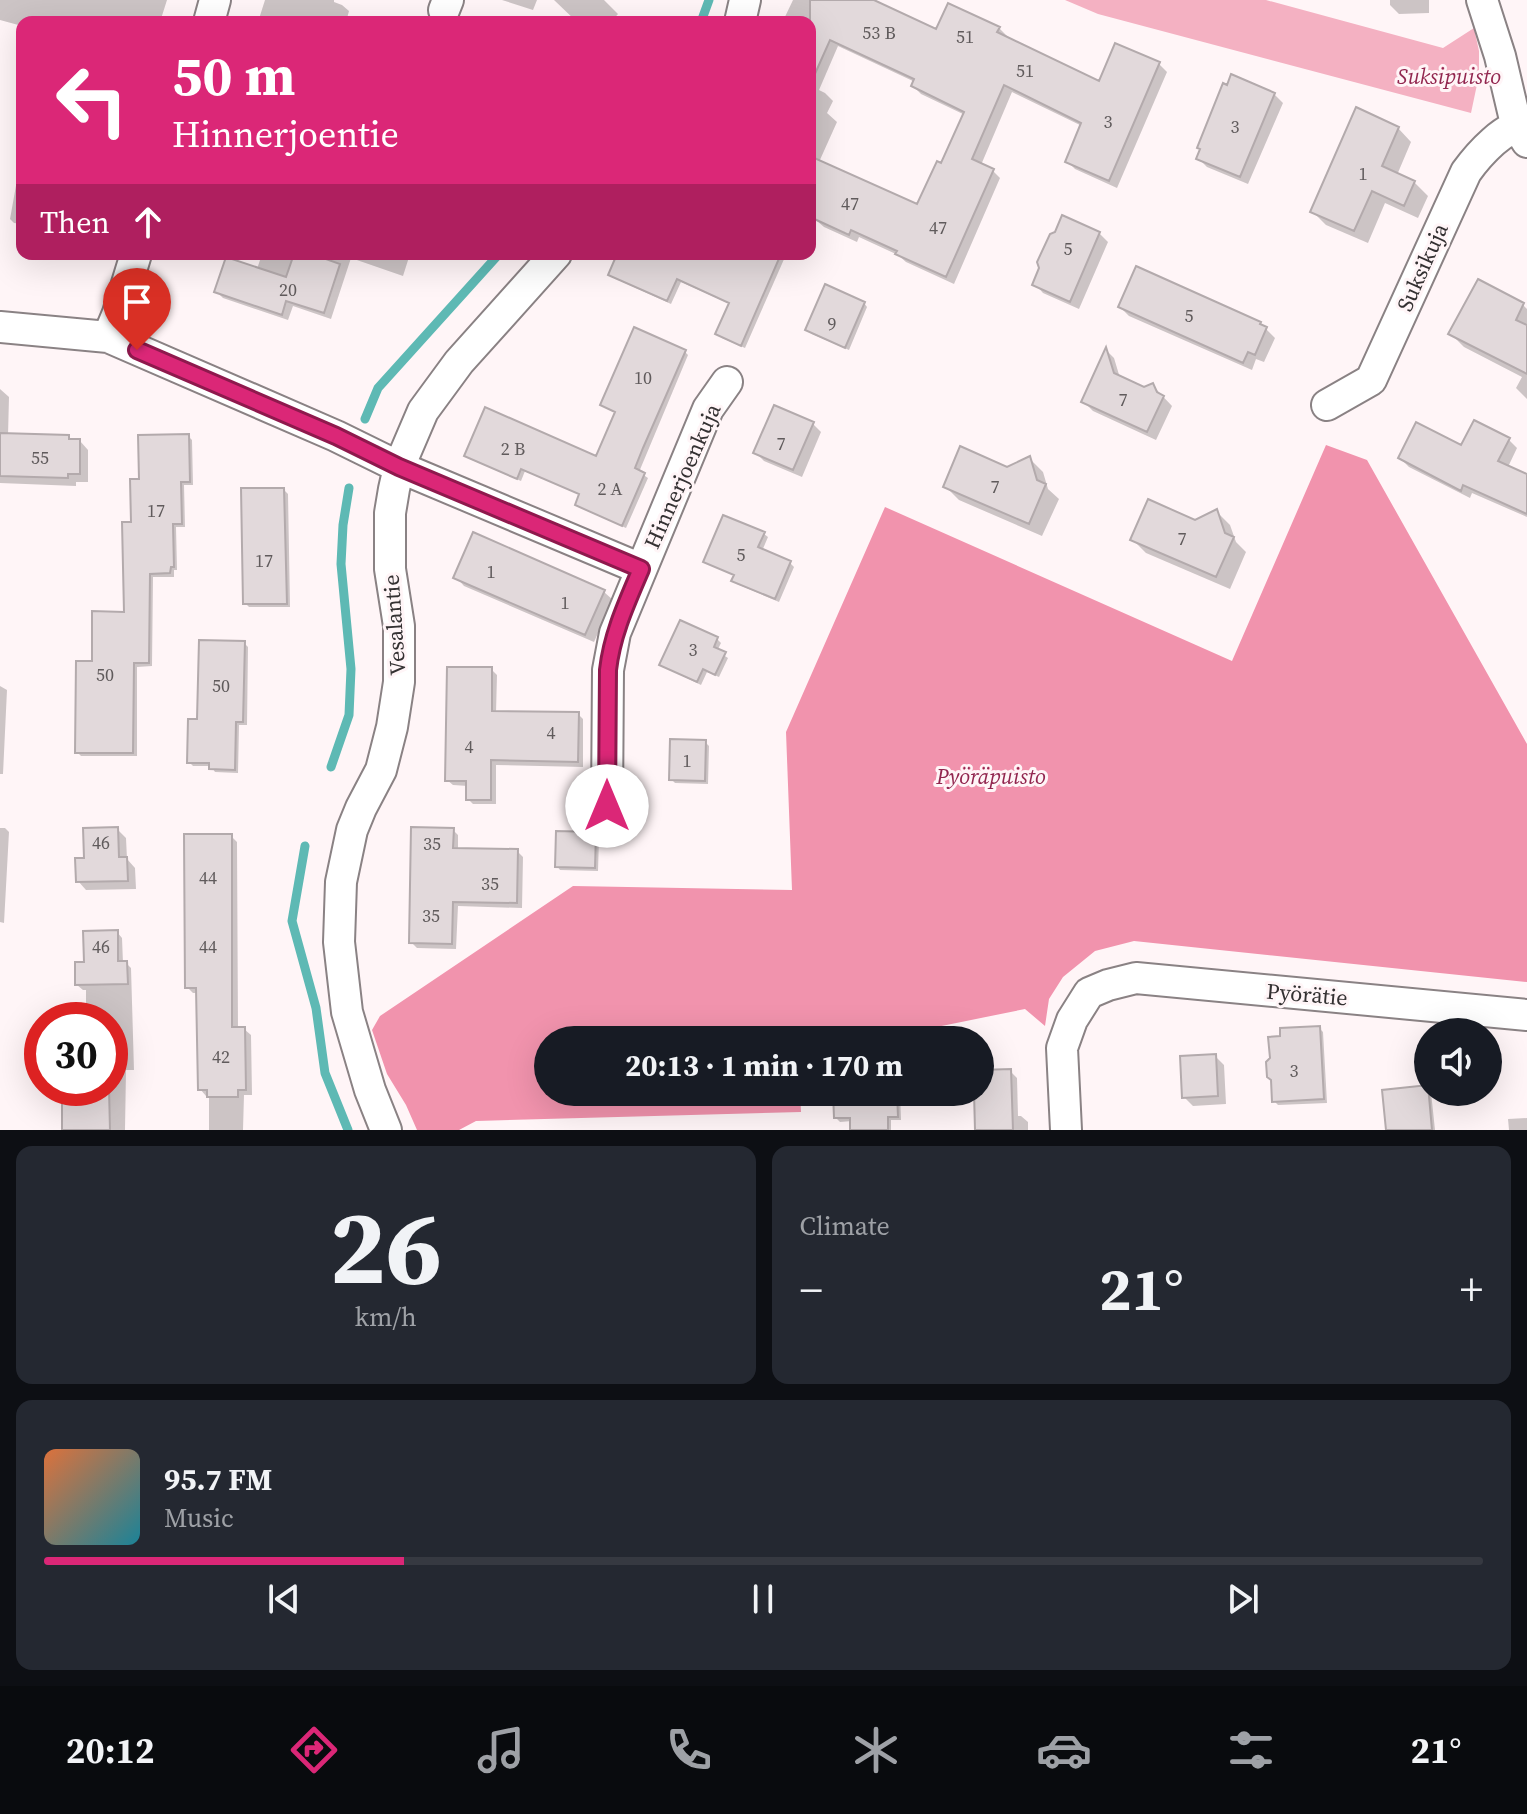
<!DOCTYPE html>
<meta charset="utf-8">
<style>
:root{--surface:#171b24;--page:#242831;--text:#f1f3f6;--muted:#9ea1a6;--line:#363941;--accent:#db2777}
body{margin:0;font-family:"Source Serif 4",serif;background:var(--page);color:var(--text);height:100vh;display:flex;flex-direction:column;font-size:30px;white-space:nowrap}
*{box-sizing:border-box;margin:0}
p{font-size:26px;color:var(--muted)}
.icon{flex:none;width:44px;height:44px;fill:none;stroke:currentColor;stroke-width:2;stroke-linecap:round;stroke-linejoin:round}
.map{position:relative;height:1130px;overflow:hidden}
.details{display:flex;flex-direction:column;gap:16px;padding:16px;background:#0d0f14;flex:1}
.details>*{flex:none}
.guide{position:absolute;left:16px;top:16px;width:800px;height:244px;border-radius:16px;box-shadow:0 8px 32px #0002;background:#db2777;color:#fff;overflow:hidden}
.fabs{position:absolute;left:1414px;top:1018px;display:grid;gap:16px}
.fabs a{display:grid;place-items:center;width:88px;height:88px;border-radius:50%;background:var(--surface);box-shadow:0 8px 32px #0002;font-size:40px}
.speed{position:absolute;left:24px;top:1002px;display:flex;gap:16px;font-size:40px;font-weight:700;text-align:center}
.speed>*{display:grid;place-content:center;width:104px;height:104px;border-radius:50%;background:var(--surface);box-shadow:0 8px 32px #0002;line-height:1}
.speed .limit{border:12px solid #d22;background:#fff;color:#111}
.pin{position:absolute;display:grid;place-items:center;width:68px;height:68px;color:#fff;margin:-82px -34px;border-radius:50% 50% 50% 0;rotate:-45deg;box-shadow:0 0 8px #0007}
.pin .icon{rotate:45deg}
.me{position:absolute;width:88px;margin:-44px;rotate:0deg;stroke-linejoin:round;filter:drop-shadow(0 0 6px #0008)}
.turn{display:flex;align-items:center;gap:28px;height:168px;padding:0 24px;font-size:36px}
.turn .icon{width:104px;height:104px;stroke-width:2.5}
.turn b{display:block;font-size:56px;line-height:68px}
.then{display:flex;align-items:center;height:76px;padding:0 24px;background:#0003;gap:16px;font-size:30px}
.big{font-size:60px;font-weight:700;line-height:1.1}
.details .widget{flex:1;display:flex;flex-direction:column;justify-content:center;gap:12px;min-width:0;padding:0 28px;border-radius:16px;background:var(--page)}
.details .dial{align-items:center;gap:0}
.dial b{font-size:104px;line-height:1}
.song{display:flex;align-items:center;gap:24px}
.cover{width:96px;height:96px;border-radius:12px;background:linear-gradient(135deg,hsl(20 70% 55%),hsl(190 70% 35%))}
.played{height:8px;border-radius:4px;background:linear-gradient(90deg,var(--accent) 25%,var(--line) 25%)}
.keys{display:flex;justify-content:space-around;direction:ltr}
.heat{display:flex;justify-content:space-between;align-items:center;font-size:44px;direction:ltr}
.details .tiles{flex:1;display:grid;gap:16px;grid-template-columns:1fr 1fr}
.widget:last-child{grid-column:span 2}
.trip{position:absolute;left:534px;top:1026px;width:460px;height:80px;border-radius:40px;background:var(--surface);box-shadow:0 8px 32px #0002;font-weight:700;line-height:80px;text-align:center}
.tabs{display:flex;height:128px;justify-content:space-around;align-items:center;background:#090b0e;color:var(--muted)}
.tabs .icon{width:56px;height:56px}
.tabs .active{color:var(--accent)}
.tabs b{font-size:36px;color:var(--text)}
.map>svg:first-child{display:block}
.green{fill:#f4b1c2}
.forest{fill:#f193ad}
.shadow{fill:#0003;fill-rule:evenodd}
.lines{fill:none;stroke-linecap:round;stroke-linejoin:round}
.stream{stroke:#5eb9b4;stroke-width:9}
.building{fill:#e2d9db;stroke:#b3aaac;stroke-width:2}
.minor-casing{stroke:#8a8284;stroke-width:34}
.minor{stroke:#fff;stroke-width:30}
.route-casing{stroke:#8e194d;stroke-width:20}
.route{stroke:#db2777;stroke-width:14}
.labels{text-anchor:middle;dominant-baseline:central;stroke-width:6;stroke-linejoin:round;paint-order:stroke}
.number-label{font-size:18px;fill:#605b5c}
.park-label{font-size:22px;font-style:italic;fill:#92264f;stroke:#fff5f7}
.street-label{font-size:22px;fill:#343132;stroke:#fff5f7}
</style>
<div class="map">
<svg width="1527" height="1130" viewBox="0 0 1527 1130">
<rect width="100%" height="100%" fill="#fff5f7"/>
<path class="green" d="M1065,0H1266L1443,48L1474,28L1479,51V75L1471,113L1098,14Z"/>
<path class="forest" d="M1326,445L1367,460L1527,744V982L1134,941L1095,951L1063,977L1049,999L1045,1026L1025,1009L873,1040H548V1092H800L801,1112L476,1121L459,1130H417L406,1105L387,1074L372,1030L380,1016L573,886L792,890L786,732L885,507L1232,661Z"/>
<path class="shadow" d="M0,0H167L160,22H22V26L0,20Z
M265,0H334V2L342,5L349,11L346,22H258Z
M502,0H537L533,10Z
M554,0H604L618,14L611,22H577Z
M793,0H856L937,32L999,28L1007,36L1006,39L1100,83L1159,64L1167,72L1117,188L1075,169L1067,161L1082,126L1012,92L981,165L992,170L1000,178L954,284L906,262L898,255L859,237L857,242L824,227L810,215V22L783,21ZM838,46L915,82L913,86L921,94L965,115L942,165L918,207L819,162L837,122L827,113L833,101L825,93L819,90Z
M1390,0H1429V13L1399,14L1390,5Z
M1274,94L1283,103L1248,184L1207,167L1198,158Z
M1398,128L1411,142L1397,175L1414,182L1428,196L1418,218L1385,203L1368,243L1326,225L1313,212Z
M17,180L22,181V224L14,223L10,219Z
M1099,233L1108,242L1079,309L1043,293L1035,284Z
M262,254H410L403,276L351,258L331,319L293,306L288,320L223,298L217,292L257,269Z
M619,254H782L785,257L745,348L722,338L718,334L730,304L681,282L671,304L614,278L610,275Z
M864,303L867,307L849,350L812,334L808,330Z
M1523,305L1527,309V399L1516,388L1522,377L1464,347L1451,334Z
M1120,307L1266,329L1275,338L1264,362L1256,359L1252,370L1129,316Z
M684,351L688,355L639,472L648,478L626,528L581,508L577,504L581,495L525,471L521,481L470,459L466,455L597,458L617,413L602,405Z
M1107,351L1114,358L1120,378L1144,389L1152,385L1172,406L1156,440L1093,411L1084,402Z
M0,389L9,397L8,436L69,437L72,441H80L88,450V482H76V486L0,483Z
M813,424L821,432L802,477L764,461L756,453Z
M188,436L192,440L193,485H184L185,527H176L177,570H174V577H153L152,666L137,667V756H81L77,752L94,663L126,614L133,524L141,481Z
M1509,440L1517,448L1508,467L1527,476V517L1472,493L1470,498L1409,467L1400,458Z
M1030,459L1043,472L1048,489L1059,499L1042,536L959,500L945,486L1008,469Z
M284,490L288,494L290,607H249L245,603Z
M1217,512L1230,525L1236,542L1246,552L1230,589L1146,553L1132,539L1195,522Z
M764,534L768,537L762,551L790,563L794,567L779,602L737,584L733,580L735,576L710,565L706,562Z
M456,577L604,592L613,600L594,642L464,586Z
M717,639L721,643L717,651L728,658L719,677L707,672L701,685L666,668L662,665Z
M244,643L248,647L247,725H239L238,773L215,772L211,766H193L189,762L199,721Z
M491,669L497,675L496,713L578,714L583,719V767L496,765V804H473L468,799V786L453,785L447,780Z
M0,686L7,690L3,774H0Z
M705,742L709,746L708,784L675,783L671,779Z
M0,828H5L9,832L4,923L0,922Z
M117,829L126,838L127,859L135,868L136,889L86,890L78,881L86,860Z
M453,830L458,835V850L517,851L523,857L522,908L458,906L456,949L417,948L411,942Z
M595,834L599,838L598,871L560,870L557,866Z
M231,836L237,842L238,1029H244L251,1035L252,1095H244L243,1130H209V1096H206L200,1089L198,993H193L187,987Z
M117,932L122,938L123,963H126L131,968L134,1070H126L125,1130H64L75,1104V1088H110V1020H86V990H83L77,985L86,964Z
M1319,1028L1323,1032L1327,1103L1278,1105L1274,1101Z
M1215,1056L1224,1065L1226,1104L1193,1106L1184,1097Z
M1010,1071L1017,1078L1018,1116H1021L1028,1122V1130H977L976,1092H980V1072Z
M835,1092H900L901,1120H891V1130H852V1121L840,1122L836,1118Z
M1428,1092H1431L1435,1130H1388Z
M1527,1118V1130H1509L1508,1119Z"/>
<g class="lines">
<path class="stream" d="M701,22L709,0
M365,419L378,388L499,254
M331,767L349,715L351,669L341,564L343,525L349,488
M305,846L292,921L316,1008L325,1073L348,1130"/>
</g>
<path class="building" d="M810,0H874L936,29L948,3L1000,27L997,32L1099,81L1115,43L1160,62L1109,181L1065,162L1081,123L1004,85L972,159L994,169L946,277L895,254L897,251L851,230L849,235L810,217V156L917,204L937,161L941,163L964,112L911,86L914,79L830,40L810,85Z
M1231,74L1275,93L1240,177L1196,159L1200,149L1197,148L1223,83L1227,85Z
M1356,107L1399,127L1382,166L1415,181L1404,206L1372,191L1354,231L1310,212Z
M1062,215L1100,232L1070,302L1032,285L1039,268L1037,262L1050,234L1055,232Z
M294,254H312L340,264L324,313L286,301L282,315L214,292L226,257L286,277Z
M617,254H781L741,346L715,334L729,303L677,279L667,301L608,275Z
M1136,266L1261,322L1260,324L1267,327L1255,355L1248,352L1243,363L1118,307Z
M1478,279L1524,303L1516,320L1527,325V374L1448,334Z
M825,284L865,302L845,348L805,330Z
M634,327L686,350L643,448L635,468L645,473L622,526L575,505L579,494L521,469L517,479L464,456L485,407L596,456L615,412L600,405Z
M1106,347L1114,373L1144,387L1153,383L1157,392L1164,396L1147,432L1081,402Z
M774,405L814,422L793,470L753,453Z
M1474,420L1510,438L1498,461L1527,474V514L1463,485L1461,491L1398,458L1416,422L1461,445Z
M0,433L69,435V439H80V474H68V478L0,476Z
M189,434L190,482H181L182,524H173L174,567H171L170,573L150,574L149,663H134L133,753H75L76,661H92V611L124,612L122,522H131L130,479H139L138,435Z
M960,446L1007,467L1030,456L1037,480L1046,484L1029,524L943,487Z
M241,488H284L287,604H243Z
M1148,499L1195,520L1217,509L1225,533L1234,537L1216,577L1130,540Z
M723,515L765,532L758,547L791,561L775,599L731,581L734,575L703,562Z
M473,532L605,590L585,635L453,578Z
M680,620L718,637L714,647L726,652L715,675L703,669L697,682L659,665Z
M199,640L245,641L243,722H236L235,770L209,769V763H187L188,719H197Z
M447,667H492V711L579,712L578,762L491,760V800H466V781H445Z
M670,739L706,740L705,781L669,780Z
M118,827L119,857H127L128,881L76,882L75,858H84L83,828Z
M411,827L454,828L453,848L518,849L517,903L453,902L452,944L409,943Z
M556,831L596,832L595,868L555,867Z
M184,834H232V1027H245L246,1090H238V1097H207V1090H198L196,988H185Z
M118,930V961H127L128,984L75,985V962H84L83,931Z
M1320,1026L1324,1099L1272,1102L1271,1080L1267,1077L1266,1062L1270,1058L1268,1037L1280,1036V1028Z
M1216,1054L1218,1096L1182,1098L1180,1056Z
M1011,1069L1013,1130H975L974,1092H980V1070Z
M1428,1085L1432,1130H1386L1382,1090Z
M73,1088H109L110,1130H62V1102H73Z
M833,1092H897L898,1117H888V1130H850V1118H834Z"/>
<g class="lines">
<defs>
<path id="minor" d="M1482,0L1500,56L1516,124L1527,142
M444,10L448,0
M209,22L215,0
M740,22L745,0
M0,327L108,337L336,436L399,467L641,569
M108,337L118,313L136,254
M1327,405L1371,380L1466,172C1479,154 1505,125 1527,124
M607,806L608,670L615,633L708,409L727,382
M386,1130L370,1090L347,1012L339,942L341,882L352,830L361,808L381,770L392,727L399,682V626L390,569V513L394,489L399,467L423,411L459,362L556,254
M1066,1130L1062,1048L1072,1020L1089,993L1108,985L1136,978L1527,1015"/>
</defs>
<use href="#minor" class="minor-casing"/>
<use href="#minor" class="minor"/>
</g>
<g class="lines">
<defs>
<path id="route" d="M137,350L336,436L399,467L641,569C627,602 612,634 608,670L607,806"/>
</defs>
<use href="#route" class="route-casing"/>
<use href="#route" class="route"/>
</g>
<g class="labels">
<g class="number-label">
<text x="879" y="32">53 B</text>
<text x="965" y="36">51</text>
<text x="1025" y="70">51</text>
<text x="1108" y="121">3</text>
<text x="1235" y="126">3</text>
<text x="1363" y="173">1</text>
<text x="850" y="203">47</text>
<text x="938" y="227">47</text>
<text x="1068" y="248">5</text>
<text x="288" y="289">20</text>
<text x="1189" y="315">5</text>
<text x="832" y="323">9</text>
<text x="643" y="377">10</text>
<text x="1123" y="399">7</text>
<text x="781" y="443">7</text>
<text x="513" y="448">2 B</text>
<text x="40" y="457">55</text>
<text x="995" y="486">7</text>
<text x="610" y="488">2 A</text>
<text x="156" y="510">17</text>
<text x="1182" y="538">7</text>
<text x="741" y="554">5</text>
<text x="264" y="560">17</text>
<text x="491" y="571">1</text>
<text x="565" y="602">1</text>
<text x="693" y="649">3</text>
<text x="105" y="674">50</text>
<text x="221" y="685">50</text>
<text x="551" y="732">4</text>
<text x="469" y="746">4</text>
<text x="687" y="760">1</text>
<text x="101" y="842">46</text>
<text x="432" y="843">35</text>
<text x="208" y="877">44</text>
<text x="490" y="883">35</text>
<text x="431" y="915">35</text>
<text x="101" y="946">46</text>
<text x="208" y="946">44</text>
<text x="221" y="1056">42</text>
<text x="1294" y="1070">3</text>
</g>
<g class="park-label">
<text x="1449" y="76">Suksipuisto</text>
<text x="991" y="776">Pyöräpuisto</text>
</g>
<g class="street-label">
<text transform="translate(1422 267) rotate(-66)">Suksikuja</text>
<text transform="translate(682 476) rotate(-66)">Hinnerjoenkuja</text>
<text transform="translate(394 625) rotate(-94)">Vesalantie</text>
<text transform="translate(1307 994) rotate(5)">Pyörätie</text>
</g>
</g>
</svg>
<div class="fabs">
<a><svg class="icon" aria-label="sound" viewBox="0 0 24 24"><path d="M4 9h4l5-4v14l-5-4H4zM17 9q2 3 0 6"/></svg></a>
</div>
<div class="speed"><div class="limit">30</div></div>
<div class="pin" style="left:137px;top:350px;background:#d93025"><svg class="icon" aria-label="arrive" viewBox="0 0 24 24"><path d="M6 21V4h12l-3 4 3 4H6"/></svg></div>
<svg class="me" style="left:607px;top:806px" viewBox="-20 -20 40 40"><circle r="19" fill="#fff"/><path d="M0-13L10 11 0 6-10 11z" fill="#db2777"/></svg>
<div class="trip">20:13 · 1 min · 170 m</div>
<div class="guide">
<div class="turn"><svg class="icon" aria-label="left" viewBox="0 0 24 24"><path d="M17 20v-9H6M10 6l-5 5 5 5"/></svg><div><b>50 m</b>Hinnerjoentie</div></div>
<div class="then">Then<svg class="icon" aria-label="ahead" viewBox="0 0 24 24"><path d="M12 20V5M6 11l6-6 6 6"/></svg></div>
</div>
</div>
<section class="details">
<div class="tiles">
<div class="widget dial"><b>26</b><p>km/h</p></div>
<div class="widget"><p>Climate</p>
<div class="heat"><a>−</a><b class="big">21°</b><a>+</a></div>
</div>
<div class="widget">
<div class="song"><i class="cover"></i><div><b>95.7 FM</b><p>Music</p></div></div>
<div class="played"></div>
<div class="keys"><svg class="icon" aria-label="previous" viewBox="0 0 24 24"><path d="M18 5L8 12l10 7zM5 5v14"/></svg><svg class="icon" aria-label="pause" viewBox="0 0 24 24"><path d="M8 5v14M16 5v14"/></svg><svg class="icon" aria-label="next" viewBox="0 0 24 24"><path d="M6 5l10 7-10 7zM19 5v14"/></svg></div>
</div>
</div>
</section>
<nav class="tabs">
<b>20:12</b>
<svg class="icon active" aria-label="directions" viewBox="0 0 24 24"><path d="M12 3l9 9-9 9-9-9zM9 14v-3h6M13 9l2 2-2 2"/></svg>
<svg class="icon" aria-label="music" viewBox="0 0 24 24"><path d="M9 18V5l10-2v13"/><circle cx="6" cy="18" r="3"/><circle cx="16" cy="16" r="3"/></svg>
<svg class="icon" aria-label="phone" viewBox="0 0 24 24"><path d="M5 4h4l2 5-3 2q2 4 5 5l2-3 5 2v4C11 20 4 13 5 4z"/></svg>
<svg class="icon" aria-label="climate" viewBox="0 0 24 24"><path d="M12 3v18M4 7l16 10M4 17L20 7"/></svg>
<svg class="icon" aria-label="car" viewBox="0 0 24 24"><path d="M5 17H2v-5l4-1 3-4h7l3 4 3 1v5h-3M9 17h6M6 11h13"/><circle cx="7" cy="17" r="2"/><circle cx="17" cy="17" r="2"/></svg>
<svg class="icon" aria-label="filters" viewBox="0 0 24 24"><path d="M4 7h16M4 17h16"/><circle cx="9" cy="7" r="2"/><circle cx="15" cy="17" r="2"/></svg>
<b>21°</b>
</nav>
